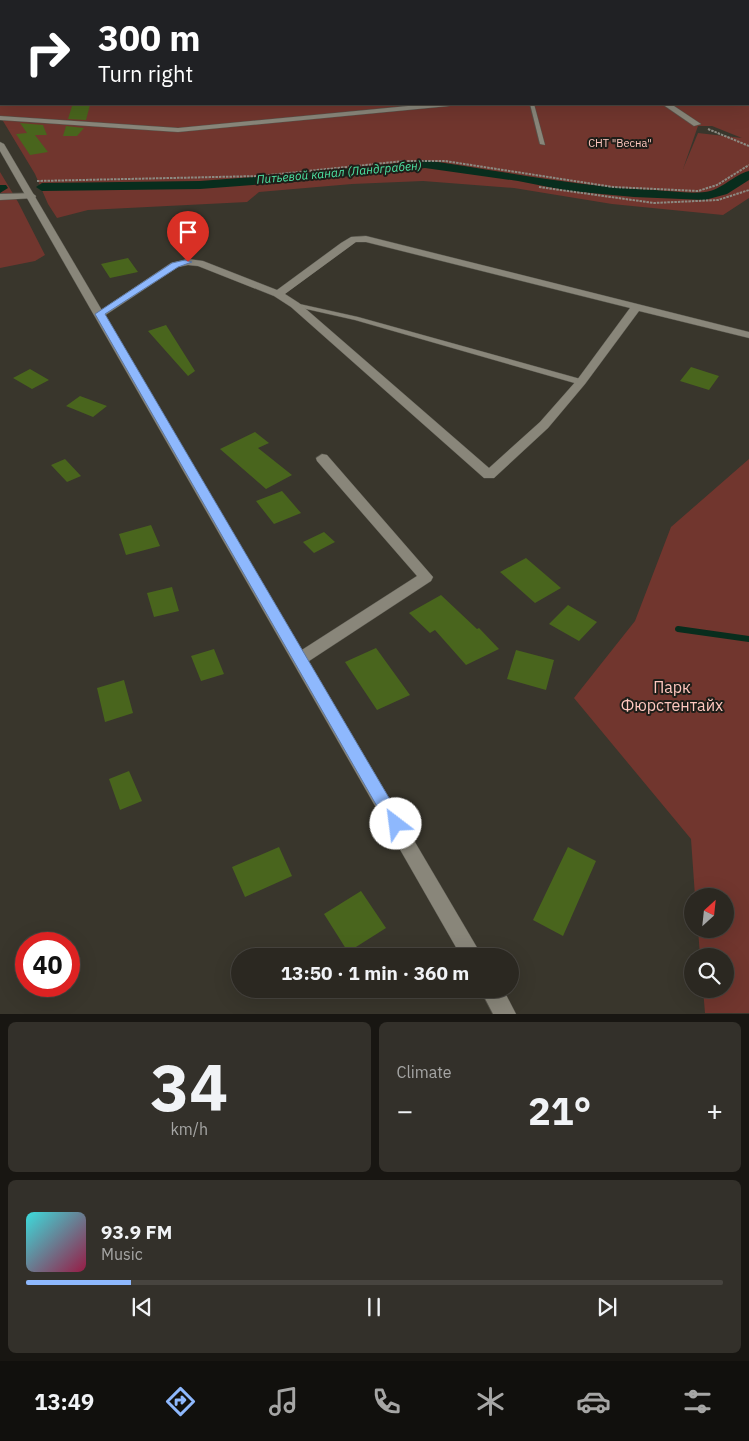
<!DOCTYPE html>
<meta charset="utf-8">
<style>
:root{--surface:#2b2821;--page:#33302a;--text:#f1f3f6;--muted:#a6a6a5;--line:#47443f;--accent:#8eb8fd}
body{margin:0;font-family:"IBM Plex Sans",sans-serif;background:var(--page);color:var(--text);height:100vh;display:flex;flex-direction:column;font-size:19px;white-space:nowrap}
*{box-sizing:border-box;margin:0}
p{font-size:16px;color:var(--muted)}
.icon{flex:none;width:28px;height:28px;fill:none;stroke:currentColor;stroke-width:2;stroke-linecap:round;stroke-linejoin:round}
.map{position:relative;height:1014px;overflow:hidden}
.sheet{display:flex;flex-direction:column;gap:8px;padding:8px;background:#181612;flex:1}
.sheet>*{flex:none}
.top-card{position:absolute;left:0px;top:0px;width:750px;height:105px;box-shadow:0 5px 20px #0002,0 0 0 1px var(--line);background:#202124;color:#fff;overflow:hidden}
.needle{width:32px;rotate:27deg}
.fabs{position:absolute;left:684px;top:888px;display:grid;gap:10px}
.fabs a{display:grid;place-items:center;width:50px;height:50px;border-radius:50%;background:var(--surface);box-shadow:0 5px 20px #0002,0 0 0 1px var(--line);font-size:25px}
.speed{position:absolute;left:15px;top:932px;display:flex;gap:10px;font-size:25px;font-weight:700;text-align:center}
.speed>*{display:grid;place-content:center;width:65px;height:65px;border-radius:50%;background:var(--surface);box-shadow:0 5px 20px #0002,0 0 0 1px var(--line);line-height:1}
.speed .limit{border:8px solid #d22;background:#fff;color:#111}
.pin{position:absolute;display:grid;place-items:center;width:42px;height:42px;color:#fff;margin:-51px -21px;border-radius:50% 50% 50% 0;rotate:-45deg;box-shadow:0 0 5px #0007}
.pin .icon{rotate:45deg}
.me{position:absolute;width:55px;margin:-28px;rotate:330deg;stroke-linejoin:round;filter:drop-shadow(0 0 4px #0008)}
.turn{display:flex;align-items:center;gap:18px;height:105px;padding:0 15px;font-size:22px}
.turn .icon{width:65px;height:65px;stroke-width:2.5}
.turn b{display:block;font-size:35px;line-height:42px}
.big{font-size:38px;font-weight:700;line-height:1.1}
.sheet .card{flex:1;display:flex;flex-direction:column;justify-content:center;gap:8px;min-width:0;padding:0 18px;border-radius:8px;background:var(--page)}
.sheet .dial{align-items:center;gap:0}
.dial b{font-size:65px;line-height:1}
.song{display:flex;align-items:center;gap:15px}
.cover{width:60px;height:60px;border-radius:8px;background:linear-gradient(135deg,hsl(180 70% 55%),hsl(340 70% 35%))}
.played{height:5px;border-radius:2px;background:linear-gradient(90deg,var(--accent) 15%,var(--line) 15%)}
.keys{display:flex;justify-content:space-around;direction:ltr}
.heat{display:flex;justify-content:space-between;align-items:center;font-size:28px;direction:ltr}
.sheet .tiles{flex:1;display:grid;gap:8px;grid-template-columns:1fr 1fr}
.card:last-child{grid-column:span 2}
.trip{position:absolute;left:231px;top:948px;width:288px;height:50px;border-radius:25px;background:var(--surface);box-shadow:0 5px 20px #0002,0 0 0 1px var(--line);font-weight:700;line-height:50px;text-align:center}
.dock{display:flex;height:80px;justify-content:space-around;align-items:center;background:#11100d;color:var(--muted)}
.dock .icon{width:35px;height:35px}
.dock .on{color:var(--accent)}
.dock b{font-size:22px;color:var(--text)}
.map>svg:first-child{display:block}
.green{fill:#71362e;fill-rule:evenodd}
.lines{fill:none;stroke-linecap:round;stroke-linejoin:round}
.stream{stroke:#082d1d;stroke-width:6}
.canal{fill:#082d1d;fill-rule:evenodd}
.building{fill:#49651d}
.service-casing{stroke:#55534a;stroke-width:1}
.minor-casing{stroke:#55534a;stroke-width:1}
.tertiary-casing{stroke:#55534a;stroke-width:1}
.path{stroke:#8c8a82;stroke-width:2;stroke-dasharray:2.5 1;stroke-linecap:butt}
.service{fill:#89867a;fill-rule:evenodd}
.minor{fill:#89867a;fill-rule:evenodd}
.tertiary{fill:#89867a;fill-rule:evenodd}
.route{fill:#8eb8fd;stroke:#5c78a4}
.labels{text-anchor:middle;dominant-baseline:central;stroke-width:4;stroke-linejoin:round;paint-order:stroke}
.far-park-label{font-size:11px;fill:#ffc8bf;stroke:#1f1e19}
.far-water-label{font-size:12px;font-style:italic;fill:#4de5a4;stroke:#1f1e19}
.near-park-label{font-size:16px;fill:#ffc8bf;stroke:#1f1e19}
</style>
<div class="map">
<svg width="749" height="1014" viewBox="0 0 749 1014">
<rect width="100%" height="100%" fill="#39362c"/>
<path class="green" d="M0,0L660,1H1V104H749V1H725L749,0V198L723,215L612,204L514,188L423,181L352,184L259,192L247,202L88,210L57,218L48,204L35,174L0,116ZM698,126H712L742,138L698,133L683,169Z
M0,172L18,202L45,255L35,261L0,268Z
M749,459V1013H705L703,989H725V956H700L698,929H725V896H695L691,839L574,698L635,621L671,527Z"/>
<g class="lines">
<path class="stream" d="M678,629L749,639"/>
<path class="canal" d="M425,160C502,171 578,187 655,190C671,191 689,194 705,192C722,190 733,175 749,171V180L727,194L705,200L634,197L569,191L518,181L425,168L295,182L200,189L42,191L36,187L42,183L200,181L295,174Z
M0,185H6L8,188L0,193Z"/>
</g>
<path class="building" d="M90,105L86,120L68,119L72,106Z
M20,123L43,125L47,135H35L48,152L30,155L16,134L27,133Z
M66,126L84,128L77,136H63Z
M128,258L138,272L110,278L101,264Z
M166,325L195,371L188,376L148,331Z
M691,367L719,376L709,390L680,381Z
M30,369L49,380L32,389L13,378Z
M80,396L107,406L93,417L66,406Z
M255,432L269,443L258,448L292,475L266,489L220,449Z
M65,459L81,476L67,482L51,465Z
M282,491L301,513L274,524L256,501Z
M151,525L160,546L126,555L119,534Z
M324,532L335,542L314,553L303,542Z
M526,558L561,588L535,603L500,572Z
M172,587L179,611L154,617L147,593Z
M441,595L477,629L479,628L499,649L466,665L435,630L430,633L409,613Z
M568,605L597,622L579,641L549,624Z
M376,648L410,695L377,710L345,662Z
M214,649L224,674L201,681L191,656Z
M516,650L554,660L546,690L507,679Z
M124,680L133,713L105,722L97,688Z
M129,771L142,801L120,810L109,779Z
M279,847L292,876L245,897L232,867Z
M568,847L596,861L563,936L533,920Z
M361,891L386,928L348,952L324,914Z"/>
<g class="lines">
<defs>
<path id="service" d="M0,0H5L3,1Z
M0,26H1V28H0Z
M0,68H1V70H0Z
M530,104H534L545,145L540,144Z
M295,303L358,317L584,380L585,382L581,384H578L355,320L293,306V304Z"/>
<path id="minor" d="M241,0H248L249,1H242Z
M386,0H393L394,1H387Z
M504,0H511L512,1H505Z
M619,0H628L629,1H620Z
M429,104H453L449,106L178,132L0,120V116L178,128Z
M662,104H671L701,124L694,126Z
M32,193L36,196L35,198L0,200V194Z
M366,236L749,332V338L639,311L585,384L548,428L494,478H484L291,307L274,296L198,266L188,265L178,267L104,316H96L95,314L171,263L188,259L203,261L277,290L341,243L351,237ZM356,242H366L630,308L577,380L540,422L489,468L299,303L285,294Z
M322,454L327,455L433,577L431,581L306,663L300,665L294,663L292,659L294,655L417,576L317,461L316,458Z"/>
<path id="tertiary" d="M0,142L4,144L482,956H461L0,151Z
M480,989H503L516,1014H493Z"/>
</defs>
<use href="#service" class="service-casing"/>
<use href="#minor" class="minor-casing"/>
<use href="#tertiary" class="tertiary-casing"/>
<path class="path" d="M708,129L749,146
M37,181L260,176L404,161H445L613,187L698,191L717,185L749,165
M539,187L654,203L718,200L749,190"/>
<use href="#service" class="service"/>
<use href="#minor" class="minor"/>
<use href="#tertiary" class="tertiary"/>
</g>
<path class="route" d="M185,260L192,262L178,267L105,314L402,820L404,824L402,829L396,831L390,829L95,314L172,263Z"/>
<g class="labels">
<g class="far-park-label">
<text x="620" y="143">СНТ "Весна"</text>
</g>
<g class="far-water-label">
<text transform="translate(339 172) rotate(-5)">Питьевой канал (Ландграбен)</text>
</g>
<g class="near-park-label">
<text x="672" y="687">Парк<tspan x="672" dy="18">Фюрстентайх</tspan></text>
</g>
</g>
</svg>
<div class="fabs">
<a><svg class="needle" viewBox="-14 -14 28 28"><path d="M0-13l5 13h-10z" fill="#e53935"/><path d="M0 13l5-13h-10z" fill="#a6a6a5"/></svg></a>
<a><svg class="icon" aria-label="search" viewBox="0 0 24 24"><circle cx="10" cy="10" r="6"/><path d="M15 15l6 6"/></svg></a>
</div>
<div class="speed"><div class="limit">40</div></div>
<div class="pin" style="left:188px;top:262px;background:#d93025"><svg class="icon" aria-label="arrive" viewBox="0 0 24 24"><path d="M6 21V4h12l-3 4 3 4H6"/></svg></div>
<svg class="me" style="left:396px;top:824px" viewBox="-20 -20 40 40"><circle r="19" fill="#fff"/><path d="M0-13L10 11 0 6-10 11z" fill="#8eb8fd"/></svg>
<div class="trip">13:50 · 1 min · 360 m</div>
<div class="top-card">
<div class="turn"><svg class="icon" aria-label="right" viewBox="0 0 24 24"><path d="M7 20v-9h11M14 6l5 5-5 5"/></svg><div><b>300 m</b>Turn right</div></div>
</div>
</div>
<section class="sheet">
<div class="tiles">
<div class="card dial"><b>34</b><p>km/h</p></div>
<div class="card"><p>Climate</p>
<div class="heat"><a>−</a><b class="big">21°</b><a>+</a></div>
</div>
<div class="card">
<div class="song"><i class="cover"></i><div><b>93.9 FM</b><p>Music</p></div></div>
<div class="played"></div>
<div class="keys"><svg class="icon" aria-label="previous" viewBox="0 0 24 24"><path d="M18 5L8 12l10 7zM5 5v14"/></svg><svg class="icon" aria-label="pause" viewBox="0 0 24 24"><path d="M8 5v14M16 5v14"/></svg><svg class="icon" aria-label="next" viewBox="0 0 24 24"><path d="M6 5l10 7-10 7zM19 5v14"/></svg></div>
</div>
</div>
</section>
<nav class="dock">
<b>13:49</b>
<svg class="icon on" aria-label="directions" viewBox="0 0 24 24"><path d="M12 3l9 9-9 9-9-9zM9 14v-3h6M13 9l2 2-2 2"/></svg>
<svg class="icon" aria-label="music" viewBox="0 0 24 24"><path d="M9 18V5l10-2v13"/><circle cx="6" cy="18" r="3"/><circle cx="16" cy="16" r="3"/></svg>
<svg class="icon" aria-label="phone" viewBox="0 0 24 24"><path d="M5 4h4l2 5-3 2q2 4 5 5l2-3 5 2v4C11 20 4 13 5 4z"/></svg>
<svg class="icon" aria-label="climate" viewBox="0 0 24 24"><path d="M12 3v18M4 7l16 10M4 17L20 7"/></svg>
<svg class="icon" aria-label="car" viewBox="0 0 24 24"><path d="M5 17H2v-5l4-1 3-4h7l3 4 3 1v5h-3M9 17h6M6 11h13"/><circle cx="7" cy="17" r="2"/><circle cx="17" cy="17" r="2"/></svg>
<svg class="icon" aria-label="filters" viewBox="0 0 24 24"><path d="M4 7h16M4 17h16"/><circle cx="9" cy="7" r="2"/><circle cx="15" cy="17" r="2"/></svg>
</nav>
